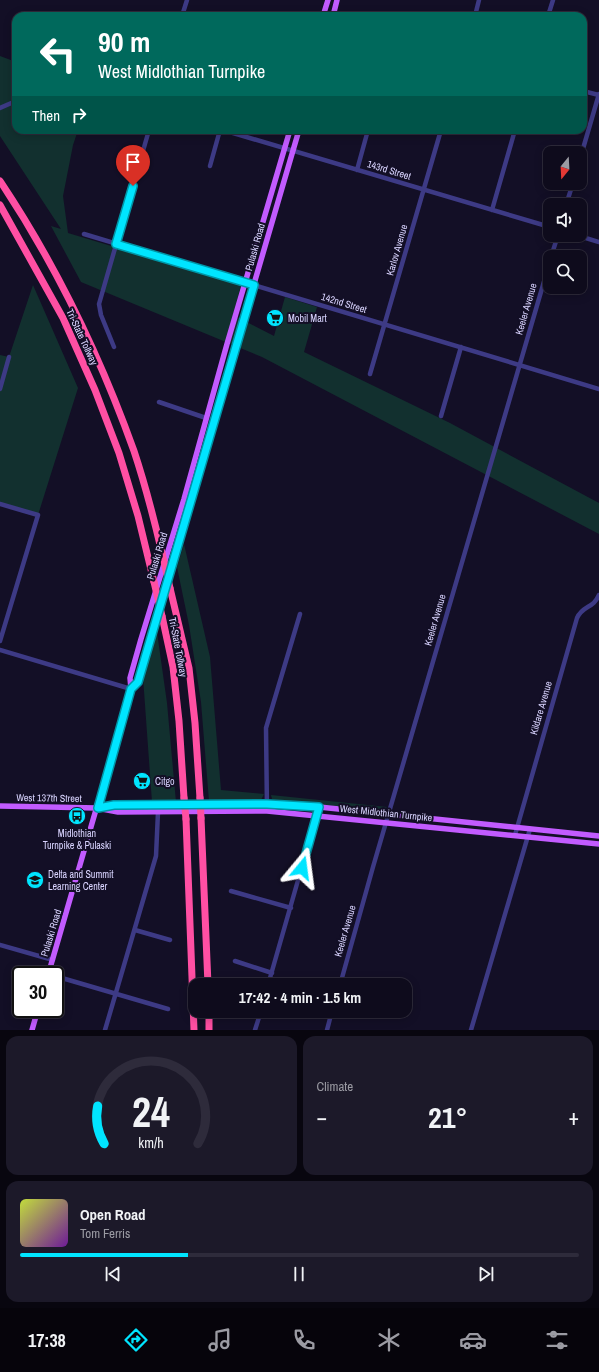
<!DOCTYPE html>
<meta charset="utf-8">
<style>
:root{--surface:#0e0b1c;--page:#1c1929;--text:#f1f3f6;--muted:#9b9ba3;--line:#2e2b3b;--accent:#00e5ff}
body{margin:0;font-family:"Archivo Narrow",sans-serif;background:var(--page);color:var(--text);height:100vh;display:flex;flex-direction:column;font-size:15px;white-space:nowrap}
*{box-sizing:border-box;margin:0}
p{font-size:13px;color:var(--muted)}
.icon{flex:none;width:22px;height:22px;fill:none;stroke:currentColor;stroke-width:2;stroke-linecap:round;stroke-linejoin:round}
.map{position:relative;height:1030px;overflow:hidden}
.drawer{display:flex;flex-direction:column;gap:6px;padding:6px;background:#08060f;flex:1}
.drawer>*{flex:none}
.guide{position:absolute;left:12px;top:12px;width:575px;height:122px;border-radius:12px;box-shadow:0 2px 10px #0003,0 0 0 1px var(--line);background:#00695c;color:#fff;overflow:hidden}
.needle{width:26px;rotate:198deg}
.controls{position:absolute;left:543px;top:146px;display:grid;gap:8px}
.controls a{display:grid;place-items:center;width:44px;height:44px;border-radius:8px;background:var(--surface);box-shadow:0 2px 10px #0003,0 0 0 1px var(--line);font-size:20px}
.speed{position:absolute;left:12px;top:966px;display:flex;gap:8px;font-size:20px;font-weight:700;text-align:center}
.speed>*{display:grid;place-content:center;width:52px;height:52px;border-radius:50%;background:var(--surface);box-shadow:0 2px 10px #0003,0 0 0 1px var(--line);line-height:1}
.speed .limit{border:2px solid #111;border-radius:6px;background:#fff;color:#111}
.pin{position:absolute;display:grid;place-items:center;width:34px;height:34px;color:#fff;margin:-41px -17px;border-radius:50% 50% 50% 0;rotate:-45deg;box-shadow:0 0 4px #0007}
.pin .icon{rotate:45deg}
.me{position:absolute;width:44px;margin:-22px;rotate:16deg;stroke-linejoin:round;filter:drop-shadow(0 0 3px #0008)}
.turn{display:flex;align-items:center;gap:14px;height:84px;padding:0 20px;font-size:18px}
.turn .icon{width:52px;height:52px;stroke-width:2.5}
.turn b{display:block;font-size:28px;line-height:34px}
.then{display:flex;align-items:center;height:38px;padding:0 20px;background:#0003;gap:8px;font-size:15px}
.big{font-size:30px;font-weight:700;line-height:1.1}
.drawer .tile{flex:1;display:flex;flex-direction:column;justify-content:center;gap:6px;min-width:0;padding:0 14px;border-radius:12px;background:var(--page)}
.drawer .dial{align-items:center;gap:0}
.dial svg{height:104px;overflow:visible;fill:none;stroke:var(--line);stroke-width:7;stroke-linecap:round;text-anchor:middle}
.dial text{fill:var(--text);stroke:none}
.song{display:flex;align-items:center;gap:12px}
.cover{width:48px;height:48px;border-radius:6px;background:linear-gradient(135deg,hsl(70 70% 55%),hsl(280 70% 35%))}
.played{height:4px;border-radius:2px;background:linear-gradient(90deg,var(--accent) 30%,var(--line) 30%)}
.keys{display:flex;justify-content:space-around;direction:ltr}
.heat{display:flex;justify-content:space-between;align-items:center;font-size:22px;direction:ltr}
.drawer .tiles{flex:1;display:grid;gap:6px;grid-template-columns:1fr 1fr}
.tile:last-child{grid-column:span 2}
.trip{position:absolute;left:188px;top:978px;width:224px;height:40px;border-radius:12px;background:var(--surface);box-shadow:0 2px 10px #0003,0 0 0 1px var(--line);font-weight:700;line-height:40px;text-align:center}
.tabs{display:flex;height:64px;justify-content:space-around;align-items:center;background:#06040b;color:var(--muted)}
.tabs .icon{width:28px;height:28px}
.tabs .selected{color:var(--accent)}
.tabs b{font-size:18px;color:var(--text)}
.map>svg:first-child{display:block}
.green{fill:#12302f}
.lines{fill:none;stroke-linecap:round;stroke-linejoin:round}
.minor{stroke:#3d3a85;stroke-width:4.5}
.major{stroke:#c25bff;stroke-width:5.5}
.highway{stroke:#ff4fa3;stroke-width:7}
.highway-bridge{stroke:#ff4fa3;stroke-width:7}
.route-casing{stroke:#0095a6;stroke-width:10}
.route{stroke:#00e5ff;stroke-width:7}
.labels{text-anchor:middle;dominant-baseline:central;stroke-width:4;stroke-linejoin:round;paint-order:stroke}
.street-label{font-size:10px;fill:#d9d4ff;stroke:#130f26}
.poi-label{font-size:10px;fill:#d9d4ff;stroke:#130f26;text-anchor:start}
</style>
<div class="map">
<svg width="599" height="1030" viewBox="0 0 599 1030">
<rect width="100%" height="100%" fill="#130f26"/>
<path class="green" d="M0,56L16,62V130H78L73,145L63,196L68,233L241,285L233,315L274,336L285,297L317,307L304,352L450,423L599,503V534L262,357L81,282L51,226L61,229L0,136Z
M33,285L78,388L38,515L0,504V355L9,357Z
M184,544L210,657L221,790L264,794L261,800L255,802L209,801L201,702L189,625L177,567Z
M157,632L167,703L176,802H152L143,677Z
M271,795L387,807L383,810H378L277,801L272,799Z"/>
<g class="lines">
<path class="minor" d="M182,16L187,0
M475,16L479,0
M548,16L553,0
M583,91L599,95
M0,108L16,101
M223,130L550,227
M580,159L599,94
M210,166L220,130
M357,170L368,130
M566,205L573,183
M492,210L515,130
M84,234L599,389
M576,235L599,242
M551,257L558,235
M114,347L101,315L99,304L149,130
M370,374L441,130
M0,389L9,357
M159,402L206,418
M441,416L461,347
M0,504L38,515L0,641
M0,650L131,689
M267,811L266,728L300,614
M515,835L577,618C583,605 593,609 599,595
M231,891L291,908
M135,930L170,940
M0,945L53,960
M235,961L272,973
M55,976L168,1009
M268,985L319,807
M340,985L373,867L550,261
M105,1030L156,856L158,812
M255,1030L261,1011
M327,1030L332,1011
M471,1030L530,829"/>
<path class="major" d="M323,16L328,0
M333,16L337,0
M131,689L138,681L299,130
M0,806L97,808L114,805L267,804L319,807L599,836
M102,809L118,812L267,811L599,844
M48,975L131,689L130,678L141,639L184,499L227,344L290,130
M32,1030L38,1009"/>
<path class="highway" d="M0,181C56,265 100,356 134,451C145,484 154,519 162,553
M0,205L63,318L95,390L119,453L138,516L154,582
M170,588L189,668L195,723L200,798
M162,616L173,667L179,721L184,798
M201,818L208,985
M186,819L194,1030
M209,1011V1030"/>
<path class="highway-bridge" d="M162,553L170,588
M154,582L162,616
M184,798L186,819
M200,798L201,818"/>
</g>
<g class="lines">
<defs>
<path id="route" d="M133,186L116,244L254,285L138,682L131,689L98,808L114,805L267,804L319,807L302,868"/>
</defs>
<use href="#route" class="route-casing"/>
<use href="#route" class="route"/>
</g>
<defs>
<symbol id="supermarket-disc" viewBox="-11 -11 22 22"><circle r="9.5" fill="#00e5ff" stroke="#130f26"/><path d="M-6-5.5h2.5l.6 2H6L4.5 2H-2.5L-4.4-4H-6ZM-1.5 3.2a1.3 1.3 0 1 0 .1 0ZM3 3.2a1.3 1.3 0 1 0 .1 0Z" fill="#111"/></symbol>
<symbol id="bus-disc" viewBox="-11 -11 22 22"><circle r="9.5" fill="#00e5ff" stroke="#130f26"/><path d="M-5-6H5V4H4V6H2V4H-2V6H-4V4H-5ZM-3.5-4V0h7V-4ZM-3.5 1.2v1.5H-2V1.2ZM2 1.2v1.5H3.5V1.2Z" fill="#111"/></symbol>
<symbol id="school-disc" viewBox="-11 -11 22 22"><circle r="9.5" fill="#00e5ff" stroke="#130f26"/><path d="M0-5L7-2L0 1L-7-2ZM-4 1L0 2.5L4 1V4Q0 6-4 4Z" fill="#111"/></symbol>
</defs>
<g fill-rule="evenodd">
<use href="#supermarket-disc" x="265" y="308" width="20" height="20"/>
<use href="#supermarket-disc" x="132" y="771" width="20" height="20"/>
<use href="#bus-disc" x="67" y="806" width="20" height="20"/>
<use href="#school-disc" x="25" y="870" width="20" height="20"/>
</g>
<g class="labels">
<g class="street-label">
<text transform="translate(389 170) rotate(17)">143rd Street</text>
<text transform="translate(255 247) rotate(-74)">Pulaski Road</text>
<text transform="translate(397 250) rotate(-74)">Karlov Avenue</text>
<text transform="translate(344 303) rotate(17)">142nd Street</text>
<text transform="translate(526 309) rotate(-74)">Keeler Avenue</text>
<text transform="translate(82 337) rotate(65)">Tri-State Tollway</text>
<text transform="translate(157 556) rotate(-73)">Pulaski Road</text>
<text transform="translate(435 620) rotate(-74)">Keeler Avenue</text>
<text transform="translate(178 647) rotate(79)">Tri-State Tollway</text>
<text transform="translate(541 708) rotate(-74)">Kildare Avenue</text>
<text transform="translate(49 798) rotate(1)">West 137th Street</text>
<text transform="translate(386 813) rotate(6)">West Midlothian Turnpike</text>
<text transform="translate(345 931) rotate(-74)">Keeler Avenue</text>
<text transform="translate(51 933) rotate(-73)">Pulaski Road</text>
</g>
<g class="poi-label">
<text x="288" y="318">Mobil Mart</text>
<text x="155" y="781">Citgo</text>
<text x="77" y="833" text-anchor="middle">Midlothian<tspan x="77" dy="12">Turnpike &amp; Pulaski</tspan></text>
<text x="48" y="874">Delta and Summit<tspan x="48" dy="12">Learning Center</tspan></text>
</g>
</g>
</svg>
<div class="controls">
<a><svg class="needle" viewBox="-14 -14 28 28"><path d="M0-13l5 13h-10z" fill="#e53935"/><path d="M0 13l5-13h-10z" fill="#9b9ba3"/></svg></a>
<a><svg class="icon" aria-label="sound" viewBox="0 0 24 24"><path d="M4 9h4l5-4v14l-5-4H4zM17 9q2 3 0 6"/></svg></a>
<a><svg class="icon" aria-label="search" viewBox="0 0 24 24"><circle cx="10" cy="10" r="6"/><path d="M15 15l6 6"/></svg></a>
</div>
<div class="speed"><div class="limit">30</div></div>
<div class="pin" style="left:133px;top:186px;background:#d93025"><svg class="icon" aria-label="arrive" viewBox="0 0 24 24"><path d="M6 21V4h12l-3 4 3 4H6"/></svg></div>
<svg class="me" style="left:302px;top:868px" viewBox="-20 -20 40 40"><path d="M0-17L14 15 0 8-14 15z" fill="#00e5ff" stroke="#fff" stroke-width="4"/></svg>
<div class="trip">17:42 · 4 min · 1.5 km</div>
<div class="guide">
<div class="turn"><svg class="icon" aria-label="left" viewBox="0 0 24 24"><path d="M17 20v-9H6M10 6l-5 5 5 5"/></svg><div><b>90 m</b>West Midlothian Turnpike</div></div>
<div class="then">Then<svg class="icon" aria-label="right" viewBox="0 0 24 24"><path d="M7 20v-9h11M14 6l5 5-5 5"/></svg></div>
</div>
</div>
<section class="drawer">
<div class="tiles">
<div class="tile dial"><svg viewBox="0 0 100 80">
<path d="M14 69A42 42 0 1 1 86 69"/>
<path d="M14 69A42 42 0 0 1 9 40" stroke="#00e5ff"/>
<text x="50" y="56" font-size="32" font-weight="700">24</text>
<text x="50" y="72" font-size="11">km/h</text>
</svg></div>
<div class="tile"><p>Climate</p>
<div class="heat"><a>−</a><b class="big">21°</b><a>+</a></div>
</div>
<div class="tile">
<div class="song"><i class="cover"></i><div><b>Open Road</b><p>Tom Ferris</p></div></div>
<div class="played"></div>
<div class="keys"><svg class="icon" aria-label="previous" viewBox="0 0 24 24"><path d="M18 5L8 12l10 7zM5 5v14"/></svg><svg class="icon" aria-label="pause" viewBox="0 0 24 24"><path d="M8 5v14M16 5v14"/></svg><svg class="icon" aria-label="next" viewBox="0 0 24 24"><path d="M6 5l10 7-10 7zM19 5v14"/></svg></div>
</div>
</div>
</section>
<nav class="tabs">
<b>17:38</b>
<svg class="icon selected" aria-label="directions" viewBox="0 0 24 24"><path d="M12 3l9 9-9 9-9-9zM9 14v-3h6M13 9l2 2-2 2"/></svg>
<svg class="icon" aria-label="music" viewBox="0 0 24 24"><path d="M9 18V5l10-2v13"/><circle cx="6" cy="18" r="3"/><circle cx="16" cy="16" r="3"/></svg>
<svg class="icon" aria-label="phone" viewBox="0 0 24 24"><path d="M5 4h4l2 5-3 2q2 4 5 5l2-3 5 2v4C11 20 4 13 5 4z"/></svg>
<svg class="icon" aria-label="climate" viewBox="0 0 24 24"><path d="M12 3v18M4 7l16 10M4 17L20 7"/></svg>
<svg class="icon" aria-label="car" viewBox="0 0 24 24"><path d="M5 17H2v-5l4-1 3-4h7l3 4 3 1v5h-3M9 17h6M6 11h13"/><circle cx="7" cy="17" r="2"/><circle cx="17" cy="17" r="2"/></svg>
<svg class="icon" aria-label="filters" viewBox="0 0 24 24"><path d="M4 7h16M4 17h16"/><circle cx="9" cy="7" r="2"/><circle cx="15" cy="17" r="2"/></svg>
</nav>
